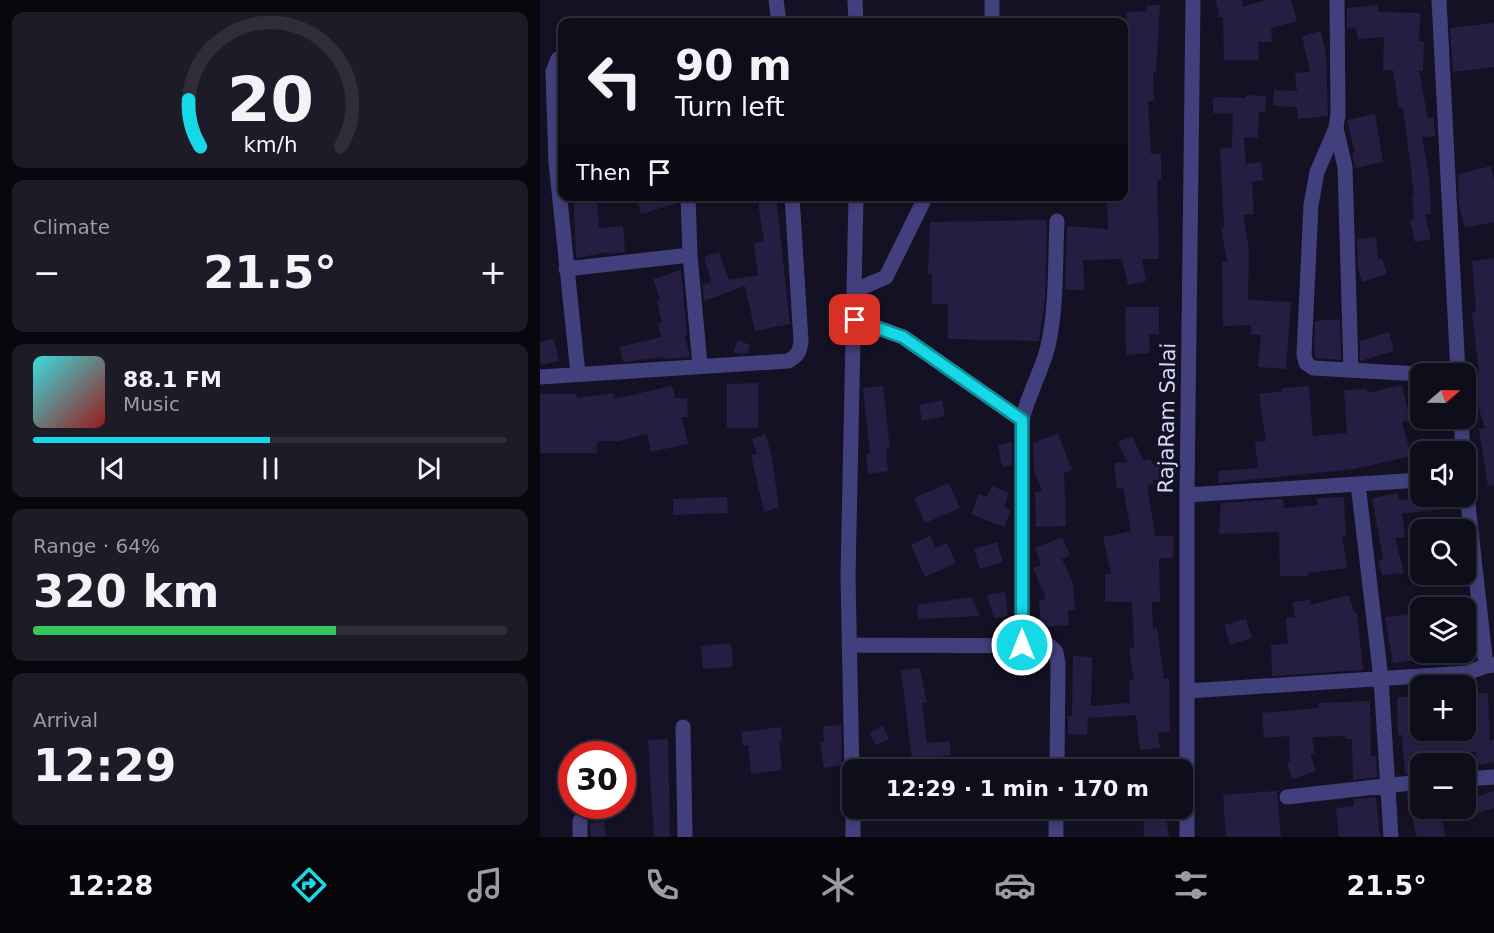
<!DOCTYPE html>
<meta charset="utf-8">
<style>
:root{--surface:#0e0d1a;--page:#1c1b27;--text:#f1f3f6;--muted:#9b9ca2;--line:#2e2d39;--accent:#17d8e6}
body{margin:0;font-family:"DejaVu Sans",sans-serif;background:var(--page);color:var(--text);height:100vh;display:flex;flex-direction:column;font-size:22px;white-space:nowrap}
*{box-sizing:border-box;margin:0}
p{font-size:20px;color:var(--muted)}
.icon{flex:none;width:33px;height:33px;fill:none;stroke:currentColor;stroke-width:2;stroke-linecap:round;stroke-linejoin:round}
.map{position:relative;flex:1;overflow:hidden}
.sheet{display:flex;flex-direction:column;gap:12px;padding:12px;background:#08070e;width:540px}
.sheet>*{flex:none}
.banner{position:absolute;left:18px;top:18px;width:570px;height:183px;border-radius:12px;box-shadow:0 3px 9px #0003,0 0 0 2px var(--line);background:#0e0d1a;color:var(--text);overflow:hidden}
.needle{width:39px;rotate:70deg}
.tools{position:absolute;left:870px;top:363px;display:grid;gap:12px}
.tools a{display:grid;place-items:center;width:66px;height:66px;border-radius:12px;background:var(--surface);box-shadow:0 3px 9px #0003,0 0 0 2px var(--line);font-size:30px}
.speed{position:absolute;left:18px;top:741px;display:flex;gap:12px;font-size:30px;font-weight:700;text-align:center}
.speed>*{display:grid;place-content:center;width:78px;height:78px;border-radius:50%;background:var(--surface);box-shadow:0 3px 9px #0003,0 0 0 2px var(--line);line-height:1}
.speed .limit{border:9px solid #d22;background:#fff;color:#111}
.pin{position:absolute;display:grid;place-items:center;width:51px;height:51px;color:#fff;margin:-26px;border-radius:12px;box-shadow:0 3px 9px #0006}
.me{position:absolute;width:66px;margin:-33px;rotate:0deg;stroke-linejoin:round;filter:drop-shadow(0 0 4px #0008)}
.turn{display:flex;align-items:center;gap:21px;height:126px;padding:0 18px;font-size:27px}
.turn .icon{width:78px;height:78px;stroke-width:2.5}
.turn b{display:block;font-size:42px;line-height:51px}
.then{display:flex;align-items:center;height:57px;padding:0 18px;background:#0003;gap:12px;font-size:22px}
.big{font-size:45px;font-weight:700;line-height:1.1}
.sheet .card{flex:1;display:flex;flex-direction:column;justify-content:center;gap:9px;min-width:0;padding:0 21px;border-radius:12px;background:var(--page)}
.sheet .dial{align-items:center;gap:0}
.dial svg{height:156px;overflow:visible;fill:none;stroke:var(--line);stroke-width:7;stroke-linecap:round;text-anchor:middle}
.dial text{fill:var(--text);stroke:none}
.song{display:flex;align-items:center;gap:18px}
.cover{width:72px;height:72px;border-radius:9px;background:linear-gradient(135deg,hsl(180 70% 55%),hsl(0 70% 35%))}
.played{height:6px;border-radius:3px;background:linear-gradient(90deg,var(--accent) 50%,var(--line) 50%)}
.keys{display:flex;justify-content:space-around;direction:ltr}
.heat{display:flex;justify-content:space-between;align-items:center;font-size:33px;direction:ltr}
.charge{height:9px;border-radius:4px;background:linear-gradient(90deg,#34c759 64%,var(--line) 0)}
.trip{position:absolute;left:302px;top:759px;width:351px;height:60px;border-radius:12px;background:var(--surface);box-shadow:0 3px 9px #0003,0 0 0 2px var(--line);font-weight:700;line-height:60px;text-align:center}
.tab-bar{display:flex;height:96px;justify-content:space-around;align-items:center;background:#06050a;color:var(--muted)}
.tab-bar .icon{width:42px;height:42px}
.tab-bar .active{color:var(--accent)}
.tab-bar b{font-size:27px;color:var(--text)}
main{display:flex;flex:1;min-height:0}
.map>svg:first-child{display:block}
.building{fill:#251e42}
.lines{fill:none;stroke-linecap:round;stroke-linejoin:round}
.minor{stroke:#41407d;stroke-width:15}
.tertiary{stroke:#41407d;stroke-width:15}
.route-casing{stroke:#0f8c96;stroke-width:15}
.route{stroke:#17d8e6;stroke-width:10}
.labels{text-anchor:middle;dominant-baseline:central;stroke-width:6;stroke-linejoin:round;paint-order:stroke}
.street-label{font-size:21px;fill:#d9d6fb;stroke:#131123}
</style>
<main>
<section class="sheet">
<div class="card dial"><svg viewBox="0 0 100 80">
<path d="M14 69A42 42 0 1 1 86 69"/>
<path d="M14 69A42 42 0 0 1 8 45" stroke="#17d8e6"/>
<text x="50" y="56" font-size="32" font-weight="700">20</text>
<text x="50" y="72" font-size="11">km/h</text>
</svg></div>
<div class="card"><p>Climate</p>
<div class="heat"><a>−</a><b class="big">21.5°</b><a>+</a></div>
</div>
<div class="card">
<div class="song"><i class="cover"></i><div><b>88.1 FM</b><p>Music</p></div></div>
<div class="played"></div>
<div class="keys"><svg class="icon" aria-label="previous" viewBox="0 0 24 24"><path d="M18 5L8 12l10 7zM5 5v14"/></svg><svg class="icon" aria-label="pause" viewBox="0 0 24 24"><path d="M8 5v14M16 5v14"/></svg><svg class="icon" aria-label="next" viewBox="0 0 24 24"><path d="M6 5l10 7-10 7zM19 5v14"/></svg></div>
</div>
<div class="card"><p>Range · 64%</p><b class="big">320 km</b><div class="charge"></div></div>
<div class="card"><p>Arrival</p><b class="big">12:29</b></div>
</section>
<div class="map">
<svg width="954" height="837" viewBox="0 0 954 837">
<rect width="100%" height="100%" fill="#131123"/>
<path class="building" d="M676,0H702L703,7L726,0H751L757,21L731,28L732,42H718L719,60H684L683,17H679Z
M607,5H620L616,72H613L614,101H608L611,154H621V180H617L619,259H602L606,281L588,285L582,259L543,260L544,290H525L527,226L568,229L567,196H584V79H587V48H589L586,12L607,11Z
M838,5L839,12L880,13L879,41L884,42L883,71H879L888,118H894L895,136L882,137L889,176L891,214H885L891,239L875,242L870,221L874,220L872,194H874L863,107L859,108L853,70H843L844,37L818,39L816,28L807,29V8Z
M954,23V67L913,72L910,28Z
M781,31L786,55L788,116L758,119L757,107L733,106L734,90L757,91L755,73L770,72L762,36Z
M706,95L726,96L725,112H719L718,138L704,137L706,164L721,162L723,180L712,182L714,214L703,215L709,250L708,300L751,302L746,369L718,367L721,335H711V325L683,326L682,262H687L681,228L684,227L680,149L692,147L693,114L673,113V97L706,98Z
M835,114L843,162L815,168L812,153L815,152L807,120Z
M951,166L954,180V222L925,228L919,206L918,174Z
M96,196H138V203L101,214Z
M217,196H236L250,324L215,331L205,286L164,301L163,285L171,282L164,257L179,252L189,280L218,275L214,243L224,241Z
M57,201L59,228L83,226L85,252L68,254V252L36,258L34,203Z
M507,220L505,299L499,341L408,339V304H392V274H388L390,222Z
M836,237L838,260L842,258L847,274L822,282L818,268L817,239Z
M954,258V485L948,486L939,429L945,428L934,394H931L928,376L939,374L932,312L936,311L932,261Z
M141,270L147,335L145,336L150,357L125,359L124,357L83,362L79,347L121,337L118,323H122L117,300L120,299L113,279Z
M585,307H619V335L609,334L610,353L586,355Z
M800,319L801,360L776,358L774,353L775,321Z
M849,332L854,351L820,361V341Z
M14,339L19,361L0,365V342Z
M198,340L210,345L207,354L193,353Z
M218,383V428H187V384Z
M862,385L870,420L862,422L871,456L815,469L679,483L678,471L718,468L715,442L726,441L719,394L742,391V388L769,386L773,436L807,433L804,390L827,389V393Z
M132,386L135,398H147L148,417H142L148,444L111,452L107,434L79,441H57V453H0V394H37V398L73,393L74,399Z
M343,386L350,449H346L348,471L328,474L326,454L330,453L323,388Z
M402,400L405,416L382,421L379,405Z
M518,433L532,470L524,473L526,526L496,527L495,492L502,491L494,470L493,443Z
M225,434L231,453L239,507L224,512L211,455L217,454L212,439Z
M592,436L603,460L611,459L612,464H631V480H613L614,484L607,485L615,536H634L633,558H619L620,602H612L613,629L617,628L624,679L629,678L630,732H618L620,748L600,750L596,715L548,718L547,735L528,734V716H532L533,656L552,657L551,706L590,703L589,681L594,680L589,648L594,647L592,602H565V574H571L563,537L591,531L583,488L577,489L574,463L587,462L578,442Z
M472,442V465L462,467L458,445Z
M409,483L420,508L385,523L374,498Z
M452,486L469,493L464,507L471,510L464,527L431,514L439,494L447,497Z
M858,493L859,500L904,496L906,509L862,514L865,537L855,538L864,573L842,575L838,561L843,559L832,498Z
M187,497L188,513L133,515V499Z
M804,497L806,536H802L807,568L768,573V576H740L739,532L679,534L681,503L743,499L744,508L778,505L777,498Z
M390,536L395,548L407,543L416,563L385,577L371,545Z
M522,537L530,555L522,559L533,584L535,610L528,611L529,625L501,627L499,600L506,599L493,568L501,565L495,548Z
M457,542L463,562L440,569L434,549Z
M465,592L468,616L454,618L447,595Z
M809,595L814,613H817L823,670L732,676L731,645L748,644L746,618H755L753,602L770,600V605Z
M431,597L440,616L378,619L377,605Z
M870,614L879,660L853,663L845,617Z
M706,619L712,638L690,645L684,625Z
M191,643L193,667L163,669L161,646Z
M926,649H934L935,659L926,662Z
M380,668L387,703H382L387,743L409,741L411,755L372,760L361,670Z
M948,693L950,741L954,740V762L938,765L935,751L905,764H880V772L865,774L862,735H858L857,697L880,696V730H926V694Z
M830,701L831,756H836L837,777L813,780L812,739H805V736L772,737L775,753L770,754L776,771L752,779L747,763L750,762L749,736L724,738L722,713L779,708L778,703Z
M301,725L302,765L284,768L280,742H284L283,726Z
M343,726L349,739L336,745L330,733Z
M241,727L242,741H239L242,770L211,774L208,745L203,746L201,732Z
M128,739L130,837H114L108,740Z
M737,791L741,837H686L683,795Z
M954,791V808L926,817V800Z
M880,792V808H901L905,837H877L866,793Z
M836,797L840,837H799L796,808L814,806V799Z
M603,808H625L629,837H604Z
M64,821L66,837H51L50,823Z"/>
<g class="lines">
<path class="minor" d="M236,0L239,22
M315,0L316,22
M452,0V22
M797,0L798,114L796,128L777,172L771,205L764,354L766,363L773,368L880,374
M899,0L918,374
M22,58L18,59L13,72L16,162L38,374
M796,128L805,167L811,370
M150,255L160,365
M26,269L150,255L148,196
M316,290L346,277L386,196
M315,319L363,337L482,420
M0,377L248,361C258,356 260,351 261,341L252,196
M921,418L923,452
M818,484L841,679L851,837
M926,486L946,666L954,665
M647,495L880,480
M309,645L510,646L516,652L518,664L517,770
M482,645V420C488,394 502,371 508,346C517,306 515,262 517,221
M647,691L927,673L946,666
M143,727L145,837
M312,775L308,576L316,196
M926,779L954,777
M747,797L880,782
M313,808V837
M40,821V837
M516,837V808"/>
<path class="tertiary" d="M647,837V495L653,0"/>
</g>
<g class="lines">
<defs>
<path id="route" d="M315,320L363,337L482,420V645"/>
</defs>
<use href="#route" class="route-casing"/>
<use href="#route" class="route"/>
</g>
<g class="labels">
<g class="street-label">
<text transform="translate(627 418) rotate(-89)">RajaRam Salai</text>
</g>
</g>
</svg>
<div class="tools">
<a><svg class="needle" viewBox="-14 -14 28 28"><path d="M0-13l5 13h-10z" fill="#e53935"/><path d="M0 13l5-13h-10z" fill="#9b9ca2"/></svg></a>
<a><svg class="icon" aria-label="sound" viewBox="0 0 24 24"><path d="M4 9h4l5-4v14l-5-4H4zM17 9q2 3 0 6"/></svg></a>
<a><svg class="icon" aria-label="search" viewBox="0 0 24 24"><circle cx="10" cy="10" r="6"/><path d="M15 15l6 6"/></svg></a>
<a><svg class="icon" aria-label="layers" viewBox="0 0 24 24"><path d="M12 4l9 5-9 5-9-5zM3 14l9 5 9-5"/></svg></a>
<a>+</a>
<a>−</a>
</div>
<div class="speed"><div class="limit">30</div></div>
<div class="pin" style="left:315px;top:320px;background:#d93025"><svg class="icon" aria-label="arrive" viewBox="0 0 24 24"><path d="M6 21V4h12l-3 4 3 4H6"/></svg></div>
<svg class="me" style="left:482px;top:645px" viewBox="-20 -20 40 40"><circle r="17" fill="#17d8e6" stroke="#fff" stroke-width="3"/><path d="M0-11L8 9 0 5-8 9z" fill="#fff"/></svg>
<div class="trip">12:29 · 1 min · 170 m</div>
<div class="banner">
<div class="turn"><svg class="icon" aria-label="left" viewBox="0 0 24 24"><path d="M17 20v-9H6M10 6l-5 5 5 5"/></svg><div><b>90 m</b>Turn left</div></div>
<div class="then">Then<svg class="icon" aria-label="arrive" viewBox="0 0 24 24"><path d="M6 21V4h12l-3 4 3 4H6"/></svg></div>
</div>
</div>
</main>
<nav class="tab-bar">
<b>12:28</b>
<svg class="icon active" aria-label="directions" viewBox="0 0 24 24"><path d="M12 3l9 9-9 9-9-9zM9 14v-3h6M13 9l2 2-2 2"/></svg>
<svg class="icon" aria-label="music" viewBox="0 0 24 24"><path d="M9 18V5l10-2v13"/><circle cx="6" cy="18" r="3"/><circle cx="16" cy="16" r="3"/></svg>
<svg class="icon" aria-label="phone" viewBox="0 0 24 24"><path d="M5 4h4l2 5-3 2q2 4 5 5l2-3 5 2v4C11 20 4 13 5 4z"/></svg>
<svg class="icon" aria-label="climate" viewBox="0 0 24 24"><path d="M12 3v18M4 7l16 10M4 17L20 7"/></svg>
<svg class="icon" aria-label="car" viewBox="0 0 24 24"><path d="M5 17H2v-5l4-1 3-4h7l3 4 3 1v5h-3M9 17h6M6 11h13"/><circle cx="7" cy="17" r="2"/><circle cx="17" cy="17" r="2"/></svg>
<svg class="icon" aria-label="filters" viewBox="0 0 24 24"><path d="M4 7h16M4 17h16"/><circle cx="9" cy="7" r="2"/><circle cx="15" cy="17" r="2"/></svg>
<b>21.5°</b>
</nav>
